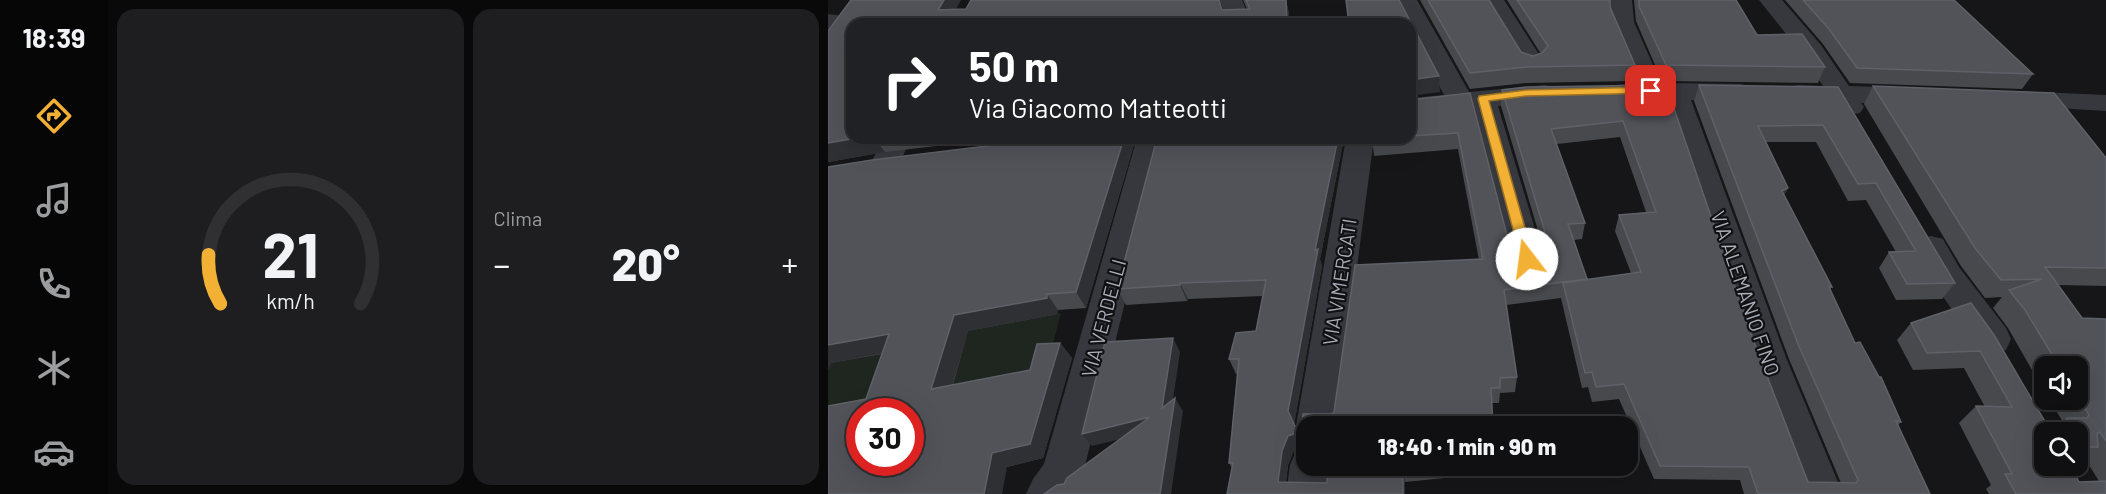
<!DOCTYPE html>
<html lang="it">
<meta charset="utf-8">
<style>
:root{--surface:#101012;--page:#1e1e20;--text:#f1f3f6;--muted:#9c9d9f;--line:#303032;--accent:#f2b134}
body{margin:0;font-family:Barlow,sans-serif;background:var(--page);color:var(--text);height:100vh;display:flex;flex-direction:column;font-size:22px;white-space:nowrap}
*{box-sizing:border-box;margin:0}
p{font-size:20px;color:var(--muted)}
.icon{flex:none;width:33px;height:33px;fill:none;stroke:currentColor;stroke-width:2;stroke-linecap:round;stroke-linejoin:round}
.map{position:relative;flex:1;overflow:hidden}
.sheet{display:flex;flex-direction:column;gap:9px;padding:9px;background:#09090a;width:720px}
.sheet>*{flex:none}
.hud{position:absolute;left:18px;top:18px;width:570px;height:126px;border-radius:18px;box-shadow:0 6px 24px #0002,0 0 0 2px var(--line);background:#202124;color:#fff;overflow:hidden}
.fabs{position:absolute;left:1206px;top:356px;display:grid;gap:12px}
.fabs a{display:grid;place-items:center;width:54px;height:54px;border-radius:12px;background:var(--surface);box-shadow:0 6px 24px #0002,0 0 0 2px var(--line);font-size:30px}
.speed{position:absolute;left:18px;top:398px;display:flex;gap:12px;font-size:30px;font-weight:700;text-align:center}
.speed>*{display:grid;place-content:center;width:78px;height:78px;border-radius:50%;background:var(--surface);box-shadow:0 6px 24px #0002,0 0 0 2px var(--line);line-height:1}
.speed .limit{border:9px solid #d22;background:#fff;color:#111}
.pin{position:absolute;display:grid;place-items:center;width:51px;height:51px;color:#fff;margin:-26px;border-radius:12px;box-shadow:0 3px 9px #0006}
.me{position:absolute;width:66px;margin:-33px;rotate:345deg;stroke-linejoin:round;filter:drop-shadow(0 0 4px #0008)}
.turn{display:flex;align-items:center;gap:21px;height:126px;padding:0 24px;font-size:27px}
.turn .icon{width:78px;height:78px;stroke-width:2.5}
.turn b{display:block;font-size:42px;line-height:51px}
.big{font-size:45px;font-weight:800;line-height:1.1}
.sheet .widget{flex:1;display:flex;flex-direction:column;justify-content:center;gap:9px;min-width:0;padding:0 21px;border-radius:18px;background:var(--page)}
.sheet .dial{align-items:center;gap:0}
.dial svg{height:156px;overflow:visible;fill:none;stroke:var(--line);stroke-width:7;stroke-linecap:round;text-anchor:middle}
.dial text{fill:var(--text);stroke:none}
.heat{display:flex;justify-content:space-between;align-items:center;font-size:33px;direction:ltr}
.sheet .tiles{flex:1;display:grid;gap:9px;grid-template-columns:repeat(2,1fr)}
.trip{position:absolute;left:468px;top:416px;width:342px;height:60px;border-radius:18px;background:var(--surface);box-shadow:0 6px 24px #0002,0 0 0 2px var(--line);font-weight:800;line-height:60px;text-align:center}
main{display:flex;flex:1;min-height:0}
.tabs{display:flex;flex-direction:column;width:108px;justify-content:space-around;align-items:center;background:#060607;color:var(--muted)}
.tabs .icon{width:42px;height:42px}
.tabs .selected{color:var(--accent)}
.tabs b{font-size:27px;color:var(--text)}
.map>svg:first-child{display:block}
.green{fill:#1e261f}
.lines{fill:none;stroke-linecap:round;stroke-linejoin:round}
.minor{fill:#37383d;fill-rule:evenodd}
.wall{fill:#47494d;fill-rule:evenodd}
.shaded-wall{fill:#2f3033}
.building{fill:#525359;stroke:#5f6168;stroke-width:1.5;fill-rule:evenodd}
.route{fill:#f2b134;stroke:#9d7322;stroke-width:1.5}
.labels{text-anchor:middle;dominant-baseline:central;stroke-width:4.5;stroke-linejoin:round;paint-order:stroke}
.street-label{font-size:20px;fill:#a8adb8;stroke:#111113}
</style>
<main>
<nav class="tabs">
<b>18:39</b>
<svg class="icon selected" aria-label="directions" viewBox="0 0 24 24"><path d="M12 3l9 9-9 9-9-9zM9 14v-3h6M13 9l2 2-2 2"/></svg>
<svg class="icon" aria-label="music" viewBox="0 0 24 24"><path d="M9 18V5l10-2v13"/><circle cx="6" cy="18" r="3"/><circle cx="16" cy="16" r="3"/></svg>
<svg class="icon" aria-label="phone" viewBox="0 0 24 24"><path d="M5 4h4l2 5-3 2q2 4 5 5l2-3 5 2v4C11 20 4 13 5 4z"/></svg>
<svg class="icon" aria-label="climate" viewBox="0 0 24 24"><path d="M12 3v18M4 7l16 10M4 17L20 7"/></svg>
<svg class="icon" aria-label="car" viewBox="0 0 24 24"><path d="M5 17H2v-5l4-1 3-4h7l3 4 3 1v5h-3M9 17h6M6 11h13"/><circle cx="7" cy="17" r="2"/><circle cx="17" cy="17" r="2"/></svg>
</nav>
<section class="sheet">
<div class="tiles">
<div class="widget dial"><svg viewBox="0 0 100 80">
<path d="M14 69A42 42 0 1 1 86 69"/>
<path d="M14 69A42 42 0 0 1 8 44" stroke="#f2b134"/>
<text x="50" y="56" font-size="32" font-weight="700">21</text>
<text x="50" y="72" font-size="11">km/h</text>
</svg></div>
<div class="widget"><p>Clima</p>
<div class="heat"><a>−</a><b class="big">20°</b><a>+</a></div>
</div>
</div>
</section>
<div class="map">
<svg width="1278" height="494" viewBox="0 0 1278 494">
<rect width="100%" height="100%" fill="#161618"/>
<path class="green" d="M233,313L214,385L119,404L140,331Z
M77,349L32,411L0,424V370L3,363Z"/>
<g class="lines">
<path class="minor" d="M392,0H414L424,24H400Z
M567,0H589L641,92L717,85L726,87L730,93L726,99L670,106L716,259L711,268L699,272L687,268L682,259L644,108L582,114V98L616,95L582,30V24H579Z
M654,0H676L716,62L712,67L703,70L694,67Z
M782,0H804L806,22L833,83L912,84L921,86L925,92L921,98L912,100H863L959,360L1015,494H971L921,360L836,99H796L787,97L783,91L787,85L807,83L782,22Z
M931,0H954L993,45L1021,86L1086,88L1095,90L1099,96L1095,102L1086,104L1033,103L1036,107L1032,113L1022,115L1012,113L1005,102L961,99L957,93L961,87L970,85L995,86L974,54Z
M0,14L16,16L20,21L8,37L0,39Z
M1186,91L1278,95V111L1177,105L1173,99L1177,93Z
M56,138H84L67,171L57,174L47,171L42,164Z
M309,138H337L255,474L245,494H198L205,479L216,464Z
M518,138H546L508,426H478V441L474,439L468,426Z
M1103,236L1115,239L1131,267L1178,328L1183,339L1178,350L1165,354L1152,350L1107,285L1086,248L1091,239Z
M478,447V465H504L502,494H458L462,465L468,451Z"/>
</g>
<path class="wall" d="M415,0H458L461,14L24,138H176L57,152L0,162L128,10H394L419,9Z
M592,0H661L693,52L705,56L713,54L679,0H782V7L807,65L804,81L698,83L642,89Z
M806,0H908L929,35L997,67L990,83L834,81L808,21Z
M957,0H1126L1205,74L1194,89L1022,83L995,44Z
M838,85L927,345L980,482L1013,483L961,359L866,101L871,85L1010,87L1127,283L1114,299L1068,300L1051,268L1061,252H1068L1038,200L1020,201L988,142H938L960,188L956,196L1004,287L1002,289L1027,343L1032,342L1051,377H1053L1073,422L1070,425L1102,494H916L912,480L826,479L791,399L764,402L760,387L754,388L733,298L678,305L689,377L687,392L672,393L671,403H664L665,426H478V458L475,447L466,450L460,465L458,482L499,483L500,465H666V473L577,482V494H399L404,468L401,463L409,374H408L401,359L408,333L428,331L435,296L360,299L359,301L298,305L289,289L329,138H516L492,259L494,266L466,424L467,426L473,429L475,414H504L506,412L527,265L651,260L630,149L546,156L544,138H582V100L642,93L681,243L688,254L701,258L715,253L716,251L673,106L674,90L699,87ZM792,137L818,212L791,215L787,231L803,273L759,280L746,240L754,239L757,223L729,144Z
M1045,86L1278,158V286L1230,285L1254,318L1278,319V494H1161L1158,489L1163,485L1131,423L1148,406L1157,407L1136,368L1085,370L1069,340L1083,323L1143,303L1222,430L1235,422L1221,399H1250V366H1216V391L1180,328L1165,308L1174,297L1157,298L1133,266L1036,104ZM1216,432H1250V462L1256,457L1271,481L1251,482Z
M224,138H308L258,308L230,310V314L140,331L125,385L202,370L232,343L244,358L215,458L179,467L38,399L54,354L3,363L0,370V167Z"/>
<path class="shaded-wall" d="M116,0H133L120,24L110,10Z
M458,0L461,14L462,24H459Z
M611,76L612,92L582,96V80Z
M29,138H46L57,152L0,162V143Z
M296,138H308L258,308L248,292Z
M510,138H516L492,259L494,266L466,426L460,411L487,250Z
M960,188L952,204L954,191Z
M352,283L360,299L359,301L352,285Z
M219,294L230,310V314L140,331L119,404L103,389L126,315Z
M61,334L77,349L3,363L0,370V345Z
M345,338L352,352L342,420L334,408Z
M232,343L244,358L215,458L179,467L174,494H156L164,453Z
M347,398L355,411L343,494H332Z
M322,417L330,430L264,446L254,434Z
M474,431L478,445L466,450L460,465L456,494L450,482L454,451L460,436Z
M575,468L577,482V494H575Z"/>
<path class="building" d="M23,0H116L110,10L138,9L143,0H391L394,10L422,9L418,0H458L459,24H24V138H29L0,143V31Z
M518,0H571L611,76L582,80V24H521Z
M600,0H661L693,52L705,56L714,53L720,46L689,0H782V7L807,65L699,67L642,73Z
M811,0H908L929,35L974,34L997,67L838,65L811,6Z
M975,0H1126L1205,74L1029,68L1001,29Z
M838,85L927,345L980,482L1028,483L1030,480L970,344L871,85L1010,87L1127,283L1079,284L1061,252L1088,251L1048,183L1030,184L995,125L930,126L960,188L954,191L1004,287H1001L1027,343L1032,342L1051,377H1053L1073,422L1068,421L1102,494H930L921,467L832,466L796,384L768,387L764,372L757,373L735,283L813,272L791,215L828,212L795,121L723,129L757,223L740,224L759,279L676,290L689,377L672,378V388H663L665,426H478V449H475L474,431L460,436L454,451L450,482L499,483L500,465H608L575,468V494H399L405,463H401L411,359H401L408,333L428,331L438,280L352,283V285L289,289L329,138H510L487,250L490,249L460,411L467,426L473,429L475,414H504L506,412L527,265L655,259L630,133L582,136V100L642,93L681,243L688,254L701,258L715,253L720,242L674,90L699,87Z
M1045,86L1226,93L1278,158V268L1217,267L1254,318L1278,319V441L1272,432L1269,434L1270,447H1250V432H1238L1239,418H1259L1261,415L1250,396V366H1231L1197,310L1181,290L1214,279L1173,280L1147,248Z
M224,138H296L248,292L219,294V298L126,315L103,389L202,370L209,344L232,343L202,444L164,453L156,494H0V406L38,399L61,334L0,345V167L44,160ZM32,411H82V462H32Z
M544,138H562L544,139Z
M1143,303L1166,335L1222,430L1226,432H1216V465H1242L1251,482L1278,481V494H1188L1177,474H1184L1148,406L1184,407L1152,351L1099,353L1083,323Z
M345,338L334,408L347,398L332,494H216L229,485L236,484L239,478L322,417L254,434L277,342Z"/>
<path class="route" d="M823,87L827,88V93L698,96L661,101L706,259L704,263H694L650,99L651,96L698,90Z"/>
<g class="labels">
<g class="street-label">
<text transform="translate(511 282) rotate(-81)">VIA VIMERCATI</text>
<text transform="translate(918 293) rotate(71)">VIA ALEMANIO FINO</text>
<text transform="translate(275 318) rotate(-75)">VIA VERDELLI</text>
</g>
</g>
</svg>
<div class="fabs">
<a><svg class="icon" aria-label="sound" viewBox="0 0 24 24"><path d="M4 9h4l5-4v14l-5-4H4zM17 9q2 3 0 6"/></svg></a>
<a><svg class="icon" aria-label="search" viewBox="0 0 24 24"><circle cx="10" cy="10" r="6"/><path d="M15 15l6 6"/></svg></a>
</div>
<div class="speed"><div class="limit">30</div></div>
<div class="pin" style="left:823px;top:91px;background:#d93025"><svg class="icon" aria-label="arrive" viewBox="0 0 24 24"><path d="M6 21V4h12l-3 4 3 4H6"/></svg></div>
<svg class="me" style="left:699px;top:259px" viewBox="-20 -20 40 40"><circle r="19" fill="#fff"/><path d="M0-13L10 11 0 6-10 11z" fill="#f2b134"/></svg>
<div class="trip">18:40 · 1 min · 90 m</div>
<div class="hud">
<div class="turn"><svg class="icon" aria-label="right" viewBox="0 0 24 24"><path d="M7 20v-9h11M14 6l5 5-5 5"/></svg><div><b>50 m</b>Via Giacomo Matteotti</div></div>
</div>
</div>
</main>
